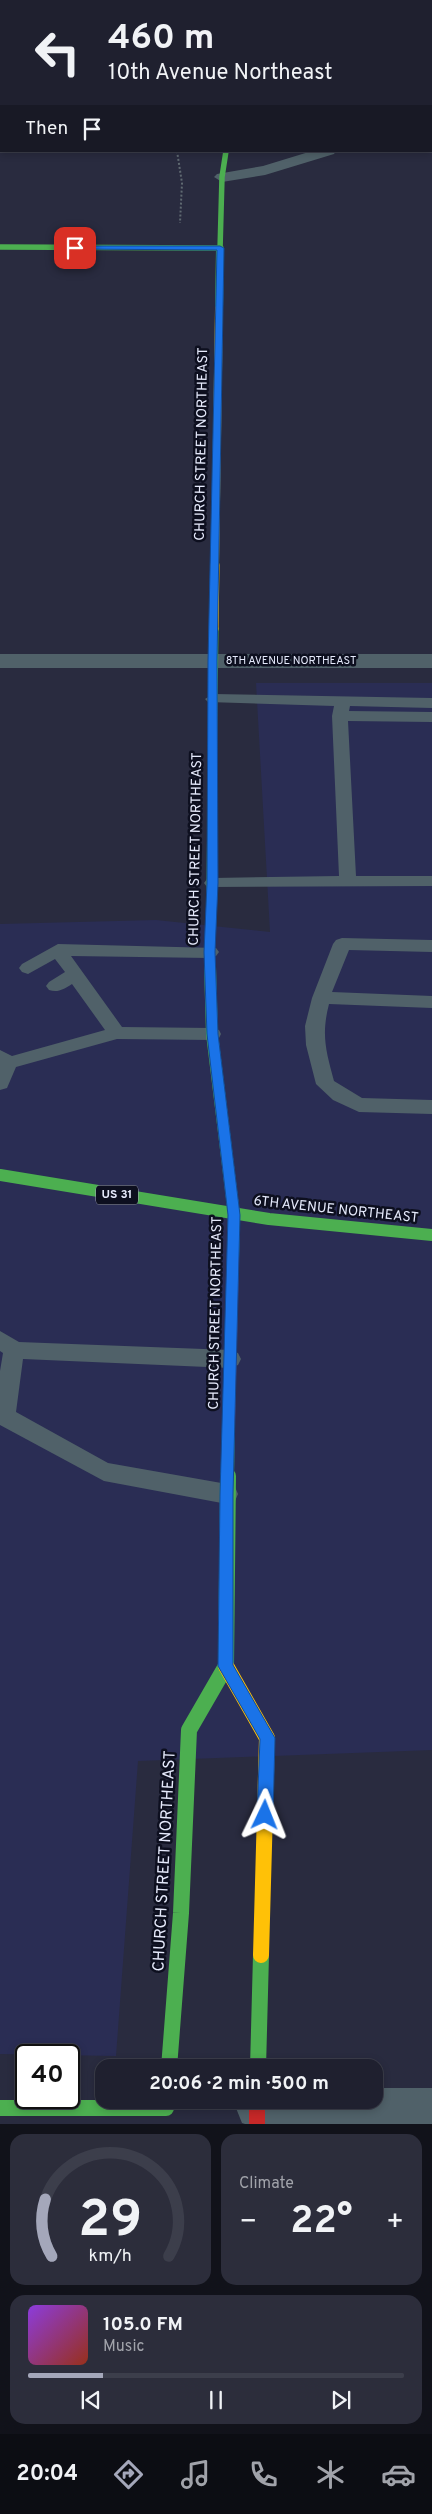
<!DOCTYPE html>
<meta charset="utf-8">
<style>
:root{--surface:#1f202f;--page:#2c2d3b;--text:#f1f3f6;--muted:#a1a3aa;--line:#3c3e4b;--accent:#a4a7ba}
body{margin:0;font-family:Overpass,sans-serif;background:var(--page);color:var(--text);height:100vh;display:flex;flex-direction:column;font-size:19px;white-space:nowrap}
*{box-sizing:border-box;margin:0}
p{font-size:16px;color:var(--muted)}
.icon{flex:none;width:28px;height:28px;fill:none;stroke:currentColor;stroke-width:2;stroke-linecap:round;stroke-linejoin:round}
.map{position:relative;height:2124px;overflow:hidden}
.panel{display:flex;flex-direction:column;gap:10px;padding:10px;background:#11121a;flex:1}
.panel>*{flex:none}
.banner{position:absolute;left:0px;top:0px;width:432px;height:152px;box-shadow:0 2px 8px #0003,0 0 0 1px var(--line);background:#1f202f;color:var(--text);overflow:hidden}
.speed{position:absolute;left:15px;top:2044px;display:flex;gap:10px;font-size:25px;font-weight:700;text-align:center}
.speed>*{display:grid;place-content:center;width:65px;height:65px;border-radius:50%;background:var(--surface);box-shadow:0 2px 8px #0003,0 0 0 1px var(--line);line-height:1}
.speed .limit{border:2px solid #111;border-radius:8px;background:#fff;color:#111}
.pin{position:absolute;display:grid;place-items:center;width:42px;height:42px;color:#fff;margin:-21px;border-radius:10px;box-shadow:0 2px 8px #0006}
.me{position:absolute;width:55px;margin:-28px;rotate:2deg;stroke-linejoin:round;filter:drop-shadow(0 0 4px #0008)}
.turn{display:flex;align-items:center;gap:18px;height:105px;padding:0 25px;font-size:22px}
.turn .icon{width:65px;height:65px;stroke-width:2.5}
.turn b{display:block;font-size:35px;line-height:42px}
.then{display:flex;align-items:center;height:48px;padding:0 25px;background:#0003;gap:10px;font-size:19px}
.big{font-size:38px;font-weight:700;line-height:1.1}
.panel .tile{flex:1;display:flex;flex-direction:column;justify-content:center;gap:8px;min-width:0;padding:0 18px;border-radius:15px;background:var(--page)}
.panel .dial{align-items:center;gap:0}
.dial svg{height:130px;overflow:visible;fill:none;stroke:var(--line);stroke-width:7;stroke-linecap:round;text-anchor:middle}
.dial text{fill:var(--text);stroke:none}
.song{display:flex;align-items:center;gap:15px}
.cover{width:60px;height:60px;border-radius:8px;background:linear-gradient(135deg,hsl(270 70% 55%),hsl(10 70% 35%))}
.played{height:5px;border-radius:2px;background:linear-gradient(90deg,var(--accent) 20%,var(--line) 20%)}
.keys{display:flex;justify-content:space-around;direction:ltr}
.heat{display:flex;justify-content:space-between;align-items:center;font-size:28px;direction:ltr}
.panel .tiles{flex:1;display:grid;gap:10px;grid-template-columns:1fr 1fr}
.tile:last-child{grid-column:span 2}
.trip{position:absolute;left:95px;top:2059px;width:288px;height:50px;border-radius:15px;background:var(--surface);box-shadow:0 2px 8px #0003,0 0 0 1px var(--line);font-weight:700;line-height:50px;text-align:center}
.dock{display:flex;height:80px;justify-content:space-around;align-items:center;background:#0c0d13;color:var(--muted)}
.dock .icon{width:35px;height:35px}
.dock .on{color:var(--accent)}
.dock b{font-size:22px;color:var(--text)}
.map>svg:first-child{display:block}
.built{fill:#2a2d54}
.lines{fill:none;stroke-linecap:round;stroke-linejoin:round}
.path{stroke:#5f6971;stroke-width:2;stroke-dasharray:2 2;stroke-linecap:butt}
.lane{fill:#506169;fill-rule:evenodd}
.street{fill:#506169;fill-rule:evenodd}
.fast-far4{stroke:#4caf50;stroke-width:5.5}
.fast-far3{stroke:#4caf50;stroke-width:8}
.fast-far2{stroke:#4caf50;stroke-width:9}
.fast-far1{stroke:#4caf50;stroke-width:12}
.fast{stroke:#4caf50;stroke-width:16}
.slow-far2{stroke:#ffc107;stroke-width:8}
.slow-far1{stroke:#ffc107;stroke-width:9}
.slow{stroke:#ffc107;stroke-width:16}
.jam-far1{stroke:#c62828;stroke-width:12}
.jam{stroke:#c62828;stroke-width:16}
.route{fill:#1a73e8;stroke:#114b97}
.labels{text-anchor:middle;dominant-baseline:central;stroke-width:5;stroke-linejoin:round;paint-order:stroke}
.far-street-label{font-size:11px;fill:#e6eafc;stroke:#0d0f1f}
.shield{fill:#0d0f1f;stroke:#a5a8ba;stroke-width:1}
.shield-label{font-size:12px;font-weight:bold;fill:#e6eafc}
.street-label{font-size:14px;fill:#e6eafc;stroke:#0d0f1f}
.near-street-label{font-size:16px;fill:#e6eafc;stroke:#0d0f1f}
</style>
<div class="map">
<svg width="432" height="2124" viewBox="0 0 432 2124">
<rect width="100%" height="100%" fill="#292b3f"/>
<path class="built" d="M256,683H432V1750L138,1761L116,2056L0,2054V924L156,920L270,932Z"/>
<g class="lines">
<path class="path" d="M87,0L90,1
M177,151L182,183L180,223"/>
<path class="lane" d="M195,0H205V1H195Z
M213,694L432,698V708L350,706L349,711L432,712V722L348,721L356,876H432V886L207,887L204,883L207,879L213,878L339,876L332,716L334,706L208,702L205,699Z
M342,938L432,940V952L349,950L332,992L432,996V1008L329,1004C321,1035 326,1051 334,1081L362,1098L432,1100V1114L359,1112L333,1100L316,1084L306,1045L305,1026L312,998L333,944L336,940Z
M58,944L216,948L219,952L216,956L210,958L71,956L122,1027L212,1028L219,1030L221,1034L219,1038L212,1040L117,1039L16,1067L7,1088L0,1090V1050L12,1056L105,1030L72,984C64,989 58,993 49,990L46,986L49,982L65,972L55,959L28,974L22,972L19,968L22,964Z
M0,1331L19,1342L230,1350L238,1353L241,1359L238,1365L230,1368L23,1359L16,1412L108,1463L227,1484L235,1487L238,1494L235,1501L227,1504L104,1481L0,1425V1371L3,1353L0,1351Z"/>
<path class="street" d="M431,114H432V122H431Z
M312,151H336L334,154L265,175L222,182L214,177L217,174L263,166Z
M0,654H432V668H0Z
M374,2088H432V2124H245L242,2123L236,2108L239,2100H374Z"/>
<path class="fast-far4" d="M128,0L131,1
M0,247L220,248
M220,250L222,177L226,151"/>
<path class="fast-far3" d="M219,309L220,249"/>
<path class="fast-far2" d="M210,968L214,629"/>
<path class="fast-far1" d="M210,967L212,1034L234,1215L233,1259
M0,1175L269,1219L432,1235
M228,1478L229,1421"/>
<path class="fast" d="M169,2068L181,1913L189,1730L226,1666L228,1476
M258,2068L261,1955
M0,2108H166"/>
<path class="slow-far2" d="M215,566L219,309"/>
<path class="slow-far1" d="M214,629L215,565"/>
<path class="slow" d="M226,1666L267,1738L261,1955"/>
<path class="jam-far1" d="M229,1421L233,1259"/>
<path class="jam" d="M257,2100V2124"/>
</g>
<path class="route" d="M75,246H220L224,248L217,661L218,883L215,952L218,1034L240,1215L233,1494V1665L275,1738L273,1815L271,1821L265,1823L260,1821L257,1815L260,1739L218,1666L220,1494L228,1215L207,1034L204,952L207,883L208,661L217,250L73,249Z"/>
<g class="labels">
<g class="far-street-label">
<text x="291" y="661">8TH AVENUE NORTHEAST</text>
</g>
<rect class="shield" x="96" y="1185.5" width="42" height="19" rx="4"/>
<g class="shield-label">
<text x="117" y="1195">US 31</text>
</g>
<g class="street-label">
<text transform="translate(202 444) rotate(-89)">CHURCH STREET NORTHEAST</text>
<text transform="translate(196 849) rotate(-89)">CHURCH STREET NORTHEAST</text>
<text transform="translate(336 1210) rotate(6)">6TH AVENUE NORTHEAST</text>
<text transform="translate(216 1313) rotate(-89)">CHURCH STREET NORTHEAST</text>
</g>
<g class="near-street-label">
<text transform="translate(165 1861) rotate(-87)">CHURCH STREET NORTHEAST</text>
</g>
</g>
</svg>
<div class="speed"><div class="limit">40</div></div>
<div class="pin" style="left:75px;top:248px;background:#d93025"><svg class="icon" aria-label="arrive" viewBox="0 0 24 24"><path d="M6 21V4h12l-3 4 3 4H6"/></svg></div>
<svg class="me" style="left:265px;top:1815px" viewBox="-20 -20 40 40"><path d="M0-17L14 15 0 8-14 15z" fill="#1a73e8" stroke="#fff" stroke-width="4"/></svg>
<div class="trip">20:06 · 2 min · 500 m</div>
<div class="banner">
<div class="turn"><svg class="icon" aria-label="left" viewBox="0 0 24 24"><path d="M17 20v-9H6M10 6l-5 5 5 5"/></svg><div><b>460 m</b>10th Avenue Northeast</div></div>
<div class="then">Then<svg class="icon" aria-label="arrive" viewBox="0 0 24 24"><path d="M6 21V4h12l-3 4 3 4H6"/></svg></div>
</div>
</div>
<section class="panel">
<div class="tiles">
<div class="tile dial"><svg viewBox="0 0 100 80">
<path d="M14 69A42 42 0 1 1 86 69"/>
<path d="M14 69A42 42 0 0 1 10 34" stroke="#a4a7ba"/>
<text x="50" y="56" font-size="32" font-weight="700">29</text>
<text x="50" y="72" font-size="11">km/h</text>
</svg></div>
<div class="tile"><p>Climate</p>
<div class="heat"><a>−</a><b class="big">22°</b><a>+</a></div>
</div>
<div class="tile">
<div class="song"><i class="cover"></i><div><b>105.0 FM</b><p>Music</p></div></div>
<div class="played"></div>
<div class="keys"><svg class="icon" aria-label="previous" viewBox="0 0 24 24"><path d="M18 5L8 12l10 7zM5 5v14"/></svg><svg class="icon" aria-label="pause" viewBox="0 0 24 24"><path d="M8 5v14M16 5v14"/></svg><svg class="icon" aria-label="next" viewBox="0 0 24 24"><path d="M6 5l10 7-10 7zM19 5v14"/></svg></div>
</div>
</div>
</section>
<nav class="dock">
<b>20:04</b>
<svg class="icon on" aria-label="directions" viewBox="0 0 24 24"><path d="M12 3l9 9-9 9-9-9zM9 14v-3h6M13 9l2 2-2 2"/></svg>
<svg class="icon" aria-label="music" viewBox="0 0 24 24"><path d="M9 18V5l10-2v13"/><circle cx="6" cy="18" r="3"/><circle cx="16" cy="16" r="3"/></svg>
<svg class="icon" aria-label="phone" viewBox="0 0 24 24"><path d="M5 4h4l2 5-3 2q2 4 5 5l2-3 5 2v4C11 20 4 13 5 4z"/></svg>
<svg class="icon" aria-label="climate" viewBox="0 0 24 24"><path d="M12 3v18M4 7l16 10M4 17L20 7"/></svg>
<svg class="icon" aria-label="car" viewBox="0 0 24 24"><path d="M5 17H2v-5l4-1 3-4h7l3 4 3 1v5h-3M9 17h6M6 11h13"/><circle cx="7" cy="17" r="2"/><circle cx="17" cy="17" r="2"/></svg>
</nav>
